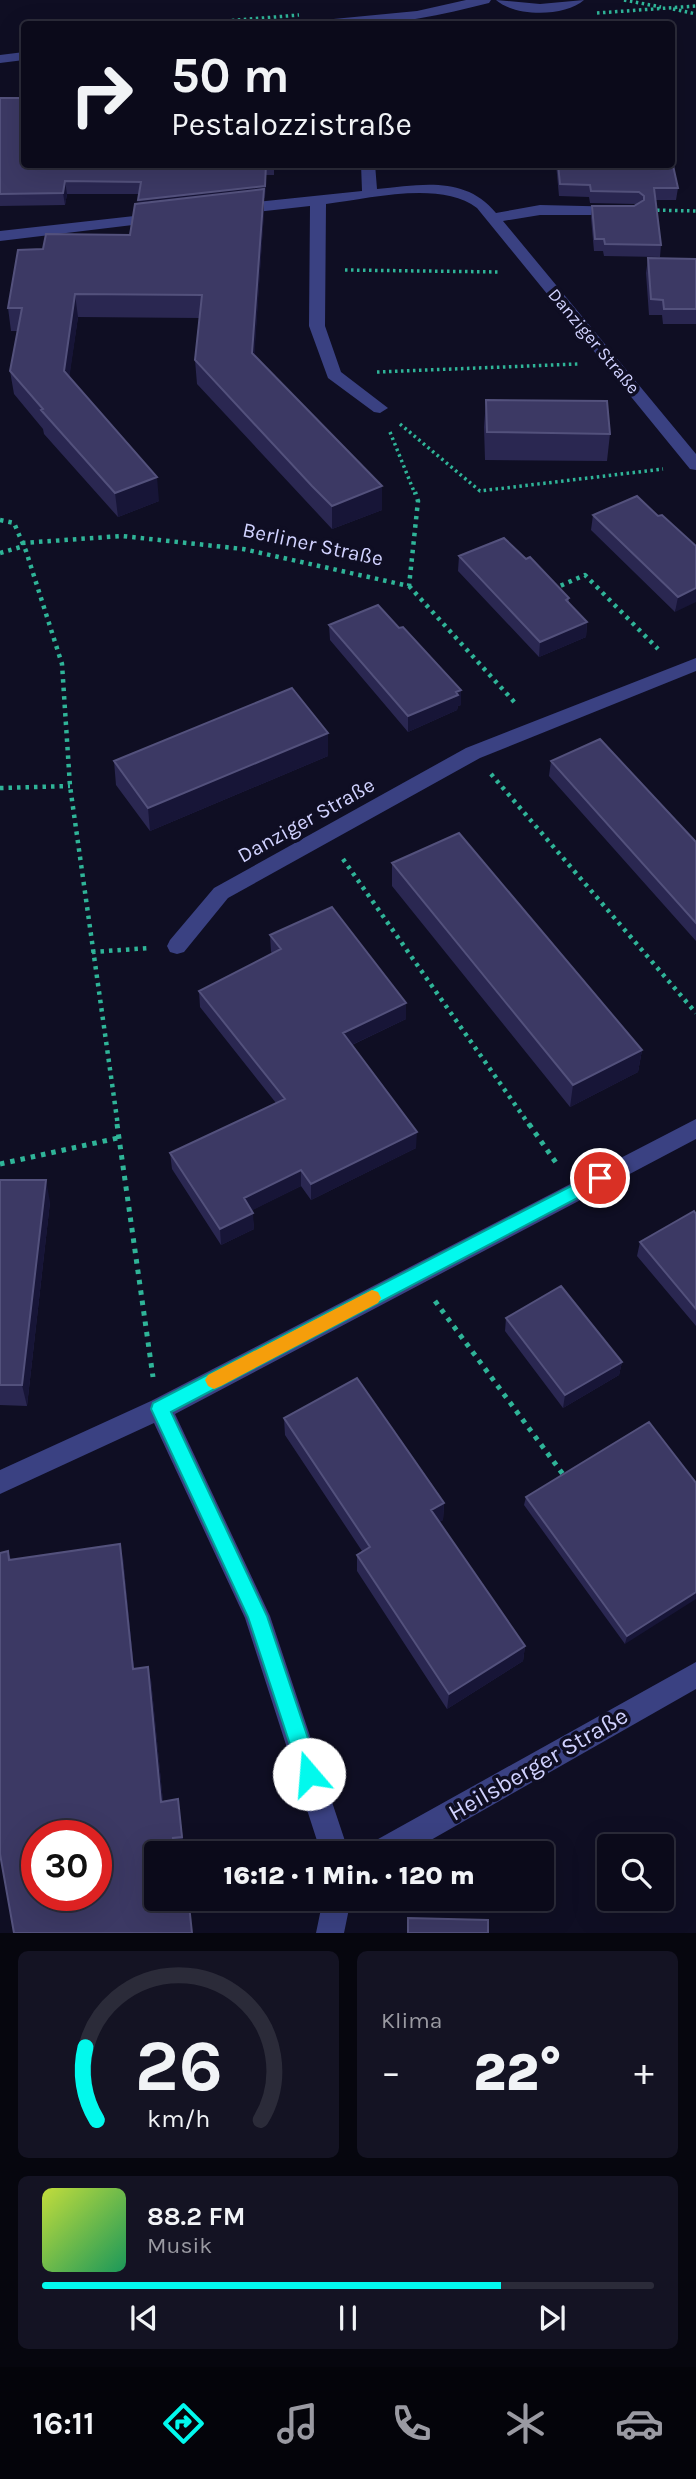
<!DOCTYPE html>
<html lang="de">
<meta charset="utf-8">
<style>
:root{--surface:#0b0a1a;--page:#141323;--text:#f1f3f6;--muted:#9a9aa2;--line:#2b2b39;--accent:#02f9ed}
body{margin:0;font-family:Karla,sans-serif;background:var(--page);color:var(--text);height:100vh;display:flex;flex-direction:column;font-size:26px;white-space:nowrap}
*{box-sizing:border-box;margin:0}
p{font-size:23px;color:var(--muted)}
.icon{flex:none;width:38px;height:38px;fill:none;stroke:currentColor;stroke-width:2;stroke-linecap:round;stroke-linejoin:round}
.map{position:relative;height:1933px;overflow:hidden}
.side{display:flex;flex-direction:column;gap:18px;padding:18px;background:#06060e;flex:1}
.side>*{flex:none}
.guide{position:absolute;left:21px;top:21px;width:654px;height:147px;border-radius:7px;box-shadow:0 7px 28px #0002,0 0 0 2px var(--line);background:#0b0a1a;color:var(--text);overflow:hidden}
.buttons{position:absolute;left:597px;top:1834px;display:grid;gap:14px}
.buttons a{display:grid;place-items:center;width:77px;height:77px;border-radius:7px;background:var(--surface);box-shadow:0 7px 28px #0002,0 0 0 2px var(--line);font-size:35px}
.speed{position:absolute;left:21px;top:1820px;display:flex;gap:14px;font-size:35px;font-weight:700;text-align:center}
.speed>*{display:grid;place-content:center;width:91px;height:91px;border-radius:50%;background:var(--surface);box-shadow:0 7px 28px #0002,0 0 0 2px var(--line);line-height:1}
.speed .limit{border:10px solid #d22;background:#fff;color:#111}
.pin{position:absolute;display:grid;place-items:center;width:60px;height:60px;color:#fff;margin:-30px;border:4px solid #fff;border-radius:50%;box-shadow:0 2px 7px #0007}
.me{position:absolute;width:77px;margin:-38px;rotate:342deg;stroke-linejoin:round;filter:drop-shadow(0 0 5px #0008)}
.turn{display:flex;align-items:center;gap:24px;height:147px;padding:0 35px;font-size:32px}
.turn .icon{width:91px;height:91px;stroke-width:2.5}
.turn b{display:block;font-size:49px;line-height:60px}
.big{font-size:52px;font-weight:800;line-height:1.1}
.side .widget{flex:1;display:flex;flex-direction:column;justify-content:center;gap:10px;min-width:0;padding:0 24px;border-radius:10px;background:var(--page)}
.side .dial{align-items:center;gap:0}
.dial svg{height:182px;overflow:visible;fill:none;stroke:var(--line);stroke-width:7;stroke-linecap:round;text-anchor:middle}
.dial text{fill:var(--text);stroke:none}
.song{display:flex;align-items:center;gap:21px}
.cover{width:84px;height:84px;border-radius:10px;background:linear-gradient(135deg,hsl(70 70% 55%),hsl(150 70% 35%))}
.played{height:7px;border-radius:4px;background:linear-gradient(90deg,var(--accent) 75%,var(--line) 75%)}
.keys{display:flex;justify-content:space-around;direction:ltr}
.heat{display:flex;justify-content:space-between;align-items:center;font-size:38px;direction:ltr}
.side .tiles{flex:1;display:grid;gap:18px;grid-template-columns:1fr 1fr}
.widget:last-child{grid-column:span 2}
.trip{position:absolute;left:144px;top:1841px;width:410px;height:70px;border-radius:7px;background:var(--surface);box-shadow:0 7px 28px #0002,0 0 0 2px var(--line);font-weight:800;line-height:70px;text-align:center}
.tabs{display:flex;height:112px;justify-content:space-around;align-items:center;background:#04040a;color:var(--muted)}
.tabs .icon{width:49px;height:49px}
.tabs .on{color:var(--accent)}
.tabs b{font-size:32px;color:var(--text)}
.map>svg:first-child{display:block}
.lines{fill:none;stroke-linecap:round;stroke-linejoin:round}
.path-far2{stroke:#2fb498;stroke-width:3.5;stroke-dasharray:2.5 3.5;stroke-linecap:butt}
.path-far1{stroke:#2fb498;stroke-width:4.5;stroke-dasharray:3.5 5;stroke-linecap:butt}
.path{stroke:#2fb498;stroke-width:5;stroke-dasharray:4.5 6;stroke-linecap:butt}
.minor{fill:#3a4182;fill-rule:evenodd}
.wall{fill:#2a2751}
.shaded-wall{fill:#171537}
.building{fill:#3c3964;stroke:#53517c;stroke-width:2;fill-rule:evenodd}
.route{fill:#02f9ed;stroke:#01a29a;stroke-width:2}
.slow{fill:#f59e0b}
.labels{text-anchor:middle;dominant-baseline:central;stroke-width:7;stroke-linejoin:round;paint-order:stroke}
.far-street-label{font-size:18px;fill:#d1d2ff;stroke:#0f0e23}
.street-label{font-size:21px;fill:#d1d2ff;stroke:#0f0e23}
.near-street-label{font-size:24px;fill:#d1d2ff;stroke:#0f0e23}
</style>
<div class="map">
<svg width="696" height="1933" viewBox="0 0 696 1933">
<rect width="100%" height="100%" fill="#0f0e23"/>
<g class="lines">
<path class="path-far2" d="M624,0L661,7
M673,9L696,14
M597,13L696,6
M190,24L299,15
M651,210L696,211
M345,270L501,272
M377,372L578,364
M400,424L480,491L663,469
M390,432L415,494"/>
<path class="path-far1" d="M0,520L14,523L26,551L62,664L70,786L118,1126
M22,543L122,536L243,549L409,586L418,501L415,492
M0,553L24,546
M409,586L517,705
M553,589L585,575L658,649
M491,774L696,1013
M0,788L70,786
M343,859L530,1126
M92,952L150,948"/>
<path class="path" d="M117,1124L153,1377
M529,1124L559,1167
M0,1164L118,1138
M435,1301L565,1477"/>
<path class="minor" d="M466,0H491L489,3C433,17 374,30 316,24L323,20L417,11Z
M496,0L540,4L584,0C565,17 515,17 496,0Z
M24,52V60L0,63V55Z
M361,164H375L377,189C420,185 465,175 496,213L540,205L626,207L629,210L621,215H540L503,221L696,454V470L690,469L477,208C440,180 369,199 326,204L325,326L341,372L388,408L380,413L374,412L328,378L309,326L310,206L238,214L230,209L238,204L362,191Z
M161,213L166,215L169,218L166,221L0,241V231Z
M696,658V671L480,758L228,898L184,952L177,954L170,952L167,946L170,940L214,888L466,748Z
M696,1119V1139L175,1414L270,1616L349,1853H321L245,1618L154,1423L0,1494V1470L151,1401Z
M696,1662V1689L408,1853H367L371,1843Z
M323,1899H351L344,1933H316Z"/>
</g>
<path class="wall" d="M0,98L24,164H350V169L274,170V175H266L265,198H264V212L254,356L382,510L332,529L197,384L195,360L199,318L78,317L69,377L159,501L118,517L44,434L43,429L14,394L10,371L18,331H11L8,308L43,249L130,235L139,204V194H67L65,205L0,206Z
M556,164H672L678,188L676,200H656L661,245L660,257L604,256L603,251H594L591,218L592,206H634L636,204L590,203L589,197L559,196Z
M648,258L696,259V324H663L662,315H649L646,273Z
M486,400L610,434L607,461L485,460L484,427Z
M593,515L658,516L696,546L675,612L591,530Z
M459,556L526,559L569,598V603L587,622L586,637L539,657L458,571Z
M329,625L461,705L458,706L457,710L408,732L330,640Z
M328,756L150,831L116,785L114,761Z
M551,761L696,842V941L549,776Z
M392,863L642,1050L638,1072L570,1107L392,886Z
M270,935L406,1003V1019L352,1045L416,1148L311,1200L301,1186L252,1210L254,1229L221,1245L172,1169L170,1153L276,1103L200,1007L199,991L272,954L271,951Z
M0,1180L50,1202L27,1406L0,1405Z
M696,1214V1326L637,1256L640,1242Z
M506,1318L622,1362L619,1375L563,1408L505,1331Z
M284,1418L444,1503L443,1520L439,1522L525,1646L523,1661L447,1709L357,1571V1555L362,1551L285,1435Z
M696,1483L625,1644L524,1505L526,1497Z
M8,1551L11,1560L123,1558L134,1669L151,1680L163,1802L178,1799L184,1848L176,1849L181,1907L191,1916L14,1933Z"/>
<path class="shaded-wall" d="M266,164L265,198H264V212L253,377L252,353L139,212L138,200Z
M65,181L67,194L65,205L63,193Z
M75,294L78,317L67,394L64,371Z
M157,477L159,501L118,517L115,493Z
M382,486V510L332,529V506Z
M696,588V602L675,612L678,597Z
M587,622L586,637L539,657L540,642Z
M461,690V705L458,706L457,710L408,732V716Z
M328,733V756L150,831L148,808Z
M406,1003V1019L343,1049V1033Z
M642,1050L638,1072L570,1107L573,1085Z
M417,1132L416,1148L311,1200V1184Z
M301,1170V1186L245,1214L244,1198Z
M46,1180L50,1202L27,1406L22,1385Z
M253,1213L254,1229L221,1245L220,1229Z
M622,1362L619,1375L563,1408L565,1395Z
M444,1503L443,1520L430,1527L431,1510Z
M120,1544L123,1558L135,1681L133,1669Z
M696,1592V1599L625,1644L627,1636Z
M525,1646L523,1661L447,1709L449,1694Z
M148,1667L151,1680L164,1813L161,1802Z"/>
<path class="building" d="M0,98H24V164H266L265,186L138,200L141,182L65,181L63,193L0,194Z
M672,161L678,188H654L661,245L605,244L604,239H595L592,206H634L644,200V196L639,192L591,191L590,185L560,184L558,164H672Z
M264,189L252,353L382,486L332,506L312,486L195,360L202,295L75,294L64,371L157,477L115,493L41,410L43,409L10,371L22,308H8L18,250L43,249L46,234L130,235L135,204Z
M648,258L696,259V309H664L663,300L651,299Z
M486,400L607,401L610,434L487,432Z
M637,496L658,516L662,515L696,546V588L678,597L593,515Z
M504,538L526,559L530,557L569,598L566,600L587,622L540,642L459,556Z
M378,605L399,628L403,627L461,690L456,692L458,695L408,716L329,625Z
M292,688L328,733L148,808L114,761Z
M600,739L696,842V923L551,761Z
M459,833L642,1050L573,1085L392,863Z
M332,907L406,1003L343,1033L417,1132L311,1184L301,1170L244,1198L253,1213L220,1229L170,1153L285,1099L199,991L281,949L270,935Z
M0,1180H46L22,1385H0Z
M694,1211L696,1214V1309L640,1242Z
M561,1286L622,1362L565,1395L506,1318Z
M357,1378L444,1503L431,1510L525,1646L449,1694L357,1555L370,1547L284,1418Z
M649,1422L696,1483V1592L627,1636L526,1497Z
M120,1544L133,1669L148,1667L161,1802L178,1799L182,1837L173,1838L175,1853H156V1899H179L180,1907L189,1905L192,1933H14L0,1854V1553L8,1551L9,1560ZM37,1836H96V1895H37Z
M408,1918L488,1920V1933H408Z"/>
<path class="route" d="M600,1171L606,1173L608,1178L606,1183L171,1412L267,1616L320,1774L317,1781L309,1784L302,1781L248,1617L151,1409L153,1403Z"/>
<path class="slow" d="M372,1290L378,1292L381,1298L378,1303L221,1386L214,1389L208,1386L205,1380L208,1375Z"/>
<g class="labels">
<g class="far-street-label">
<text transform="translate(594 341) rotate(50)">Danziger Straße</text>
</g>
<g class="street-label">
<text transform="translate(313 544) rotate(12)">Berliner Straße</text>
<text transform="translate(306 820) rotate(-29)">Danziger Straße</text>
</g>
<g class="near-street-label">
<text transform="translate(538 1764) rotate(-30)">Heilsberger Straße</text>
</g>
</g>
</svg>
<div class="buttons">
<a><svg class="icon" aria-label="search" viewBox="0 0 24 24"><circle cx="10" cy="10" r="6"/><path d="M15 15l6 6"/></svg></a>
</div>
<div class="speed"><div class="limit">30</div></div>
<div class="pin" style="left:600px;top:1178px;background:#d93025"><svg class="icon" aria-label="arrive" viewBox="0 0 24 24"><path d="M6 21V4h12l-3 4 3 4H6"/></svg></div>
<svg class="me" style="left:309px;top:1774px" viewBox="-20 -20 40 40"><circle r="19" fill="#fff"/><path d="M0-13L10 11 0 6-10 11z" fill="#02f9ed"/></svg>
<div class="trip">16:12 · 1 Min. · 120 m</div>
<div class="guide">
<div class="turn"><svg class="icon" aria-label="right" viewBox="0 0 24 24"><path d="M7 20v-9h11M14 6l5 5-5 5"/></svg><div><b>50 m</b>Pestalozzistraße</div></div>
</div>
</div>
<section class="side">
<div class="tiles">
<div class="widget dial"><svg viewBox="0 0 100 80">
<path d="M14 69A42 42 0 1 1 86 69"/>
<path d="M14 69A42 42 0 0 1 9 37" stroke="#02f9ed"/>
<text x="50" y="56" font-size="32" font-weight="700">26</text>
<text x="50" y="72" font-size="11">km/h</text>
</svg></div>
<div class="widget"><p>Klima</p>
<div class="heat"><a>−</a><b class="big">22°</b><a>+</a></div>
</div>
<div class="widget">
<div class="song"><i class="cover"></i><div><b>88.2 FM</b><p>Musik</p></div></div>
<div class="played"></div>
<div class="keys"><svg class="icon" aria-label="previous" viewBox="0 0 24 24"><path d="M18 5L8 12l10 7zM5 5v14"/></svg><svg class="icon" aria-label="pause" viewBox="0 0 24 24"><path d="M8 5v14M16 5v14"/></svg><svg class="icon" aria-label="next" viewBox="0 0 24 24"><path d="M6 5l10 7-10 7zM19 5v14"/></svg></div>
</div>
</div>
</section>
<nav class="tabs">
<b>16:11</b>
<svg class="icon on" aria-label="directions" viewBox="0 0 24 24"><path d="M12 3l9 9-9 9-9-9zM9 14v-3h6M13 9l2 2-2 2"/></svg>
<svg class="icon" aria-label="music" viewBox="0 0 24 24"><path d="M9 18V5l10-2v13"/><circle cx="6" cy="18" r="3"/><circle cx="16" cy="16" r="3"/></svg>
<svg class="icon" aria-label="phone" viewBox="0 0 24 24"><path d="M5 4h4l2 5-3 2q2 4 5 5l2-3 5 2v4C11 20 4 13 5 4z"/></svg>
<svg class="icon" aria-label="climate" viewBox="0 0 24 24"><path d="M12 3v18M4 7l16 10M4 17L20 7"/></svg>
<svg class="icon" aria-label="car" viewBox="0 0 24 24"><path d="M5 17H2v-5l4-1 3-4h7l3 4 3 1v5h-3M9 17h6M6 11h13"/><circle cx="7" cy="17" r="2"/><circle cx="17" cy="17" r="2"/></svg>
</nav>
